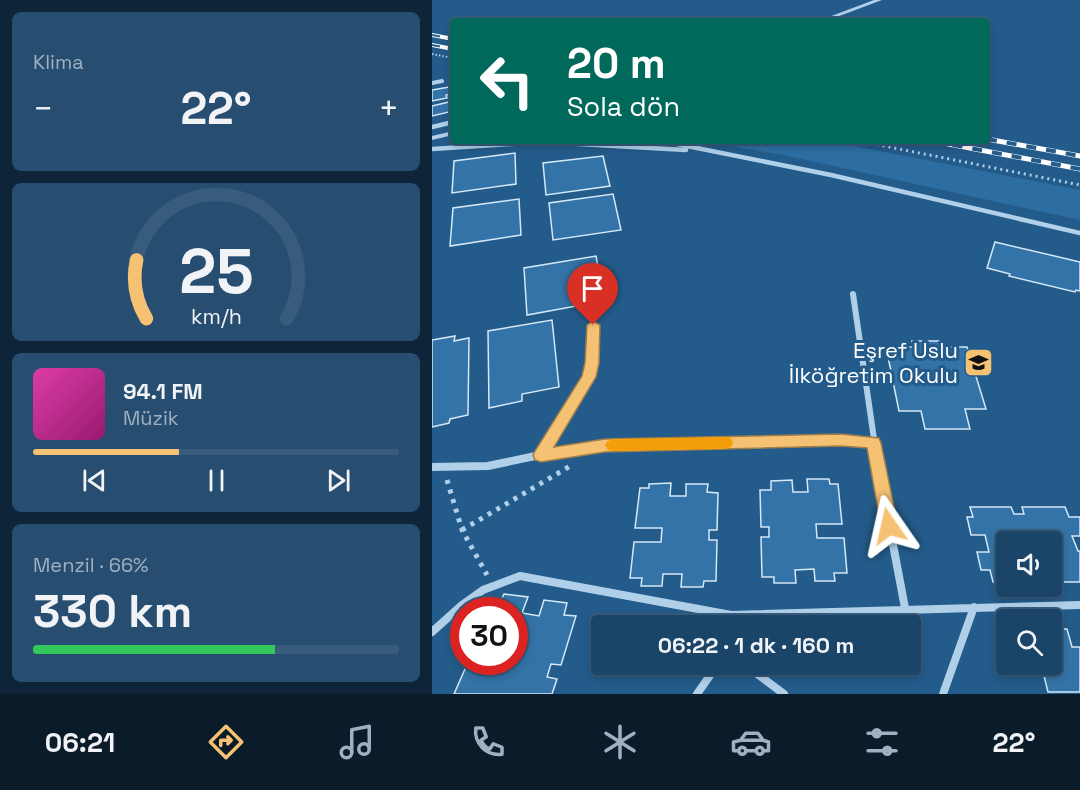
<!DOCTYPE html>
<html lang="tr">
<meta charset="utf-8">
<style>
:root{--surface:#1a4468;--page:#274e71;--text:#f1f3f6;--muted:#9fb0c0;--line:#385c7c;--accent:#f5c273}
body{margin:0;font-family:"Space Grotesk",sans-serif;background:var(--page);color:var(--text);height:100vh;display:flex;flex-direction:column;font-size:22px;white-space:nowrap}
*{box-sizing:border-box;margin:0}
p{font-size:20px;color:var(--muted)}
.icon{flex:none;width:33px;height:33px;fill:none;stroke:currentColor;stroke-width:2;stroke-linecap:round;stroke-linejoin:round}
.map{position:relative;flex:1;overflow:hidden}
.panel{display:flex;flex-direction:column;gap:12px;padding:12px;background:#0e2539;width:432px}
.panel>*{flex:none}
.banner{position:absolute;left:18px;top:18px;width:540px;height:126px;border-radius:6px;box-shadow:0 3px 9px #0003,0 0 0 2px var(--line);background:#00695c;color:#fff;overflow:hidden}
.tools{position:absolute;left:564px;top:531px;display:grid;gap:12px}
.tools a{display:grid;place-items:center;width:66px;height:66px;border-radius:6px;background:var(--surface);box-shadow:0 3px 9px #0003,0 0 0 2px var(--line);font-size:30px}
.speed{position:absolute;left:18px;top:597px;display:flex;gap:12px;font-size:30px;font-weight:700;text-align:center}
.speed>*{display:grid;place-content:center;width:78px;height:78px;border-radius:50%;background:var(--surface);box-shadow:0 3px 9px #0003,0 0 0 2px var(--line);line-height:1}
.speed .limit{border:9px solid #d22;background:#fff;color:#111}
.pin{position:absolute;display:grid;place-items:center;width:51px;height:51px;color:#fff;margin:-62px -26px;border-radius:50% 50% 50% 0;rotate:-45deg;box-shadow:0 0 6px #0007}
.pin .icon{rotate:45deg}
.me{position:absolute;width:66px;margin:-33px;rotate:349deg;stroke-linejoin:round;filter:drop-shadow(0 0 4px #0008)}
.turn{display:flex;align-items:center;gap:21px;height:126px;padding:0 18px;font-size:27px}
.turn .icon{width:78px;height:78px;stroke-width:2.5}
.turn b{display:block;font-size:42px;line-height:51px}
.big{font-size:45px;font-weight:800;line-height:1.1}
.panel .widget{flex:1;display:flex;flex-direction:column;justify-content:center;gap:9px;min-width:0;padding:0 21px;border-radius:9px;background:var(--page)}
.panel .dial{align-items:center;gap:0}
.dial svg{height:156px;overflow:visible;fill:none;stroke:var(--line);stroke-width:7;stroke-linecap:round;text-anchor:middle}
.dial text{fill:var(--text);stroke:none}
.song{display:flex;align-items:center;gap:18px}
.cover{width:72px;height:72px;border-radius:9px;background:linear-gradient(135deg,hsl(320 70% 55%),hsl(320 70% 35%))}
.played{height:6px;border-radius:3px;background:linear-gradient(90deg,var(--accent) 40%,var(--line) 40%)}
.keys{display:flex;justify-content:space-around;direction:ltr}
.heat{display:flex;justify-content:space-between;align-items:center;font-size:33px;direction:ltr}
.charge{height:9px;border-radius:4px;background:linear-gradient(90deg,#34c759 66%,var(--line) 0)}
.trip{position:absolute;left:159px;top:615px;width:330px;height:60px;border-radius:6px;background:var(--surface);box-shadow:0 3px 9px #0003,0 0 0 2px var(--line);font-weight:800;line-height:60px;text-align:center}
.dock{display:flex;height:96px;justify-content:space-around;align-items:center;background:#0a1b2a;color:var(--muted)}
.dock .icon{width:42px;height:42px}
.dock .on{color:var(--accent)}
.dock b{font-size:27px;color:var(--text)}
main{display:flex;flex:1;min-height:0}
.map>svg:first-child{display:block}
.green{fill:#2d6ea2}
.building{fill:#3373a7;stroke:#d5e8f8;stroke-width:1.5}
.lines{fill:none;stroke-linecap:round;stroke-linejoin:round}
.path-far2{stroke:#b0d0ea;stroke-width:2;stroke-dasharray:1.5 2;stroke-linecap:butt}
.path-far1{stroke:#b0d0ea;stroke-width:3;stroke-dasharray:2 4;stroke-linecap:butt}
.path{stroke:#b0d0ea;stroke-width:5;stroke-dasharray:4 6;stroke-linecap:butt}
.service-far1{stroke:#b0d0ea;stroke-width:4.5}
.service{stroke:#b0d0ea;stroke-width:6}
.minor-far3{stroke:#b0d0ea;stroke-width:4}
.minor-far2{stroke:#b0d0ea;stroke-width:4.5}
.minor-far1{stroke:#b0d0ea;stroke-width:6}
.minor{stroke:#b0d0ea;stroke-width:8}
.tertiary{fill:#b0d0ea;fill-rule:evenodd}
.rail-far1-casing{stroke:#fff;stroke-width:4}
.rail-casing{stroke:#fff;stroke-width:5}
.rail-far1{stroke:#235b8a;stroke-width:2;stroke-dasharray:8;stroke-linecap:butt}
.rail{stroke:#235b8a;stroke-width:4;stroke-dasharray:10;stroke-linecap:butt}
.route{fill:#f5c273;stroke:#9f7e4b;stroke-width:1.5}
.slow{fill:#f59e0b}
.labels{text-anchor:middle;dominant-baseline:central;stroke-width:6;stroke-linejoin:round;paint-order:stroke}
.poi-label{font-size:22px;fill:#fff;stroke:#235b8a;text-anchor:end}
</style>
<main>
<section class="panel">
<div class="widget"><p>Klima</p>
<div class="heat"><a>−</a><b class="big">22°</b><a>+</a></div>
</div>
<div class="widget dial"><svg viewBox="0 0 100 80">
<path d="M14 69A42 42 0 1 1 86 69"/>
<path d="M14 69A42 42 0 0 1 9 39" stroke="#f5c273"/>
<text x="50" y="56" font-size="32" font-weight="700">25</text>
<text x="50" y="72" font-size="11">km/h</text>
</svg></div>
<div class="widget">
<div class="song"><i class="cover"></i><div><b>94.1 FM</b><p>Müzik</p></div></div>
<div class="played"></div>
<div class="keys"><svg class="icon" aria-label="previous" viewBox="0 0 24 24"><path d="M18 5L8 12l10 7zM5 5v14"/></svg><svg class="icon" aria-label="pause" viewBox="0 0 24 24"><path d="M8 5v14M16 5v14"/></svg><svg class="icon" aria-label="next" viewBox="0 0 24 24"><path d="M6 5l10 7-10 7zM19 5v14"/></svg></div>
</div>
<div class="widget"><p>Menzil · 66%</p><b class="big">330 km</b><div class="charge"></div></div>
</section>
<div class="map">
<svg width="648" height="694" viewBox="0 0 648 694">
<rect width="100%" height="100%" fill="#235b8a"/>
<path class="green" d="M269,141H396L648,190V220L351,155Z"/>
<path class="building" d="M17,87L21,94L14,95L15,98L0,101V90Z
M21,101V111L0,116V106Z
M83,153L84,184L20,193L22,161Z
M171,156L178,186L114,195L111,163Z
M181,194L189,230L121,240L117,203Z
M87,199L89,235L18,246L21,208Z
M563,242L648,262V291L644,290L643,292L577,276L578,274L555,268Z
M164,256L172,301L95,315L92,268Z
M120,320L127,387L90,394V401L57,408L56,331Z
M23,336L22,341L37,338L36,415L18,419L17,423L0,427V340Z
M480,341H508L510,347H535L554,409H533L538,429H493L489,411H467L454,347H482Z
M375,479H397L398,484H406L410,524H384L385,538H412L415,573H402L403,581H383L382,569L363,570L364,583H342V577H330L329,537H337V527H329L328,490H339V481L360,480L361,492H376Z
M239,483L238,496H254V484H276L275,492L286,493L285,530H277V540H285L284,581H272L271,587H249L250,574H231L230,586H209L210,578H198L202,542H229L230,528H203L208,488H217V484Z
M538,507H579L582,514H592L590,507H633L637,517H648V536H640L646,551H648V582H620V542H574V582H561L558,570H549L545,552H557L553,535H539L535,517H541Z
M72,594L96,597L90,613L107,616L112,600L135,603L132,615L144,616L129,665L119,664L115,677L125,679L120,694H22L33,669L62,672L66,662H82V610H56L61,599L69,600Z
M620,629H635L640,647H648V692H616L609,664H620Z"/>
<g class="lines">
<path class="path-far2" d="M0,54L21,58"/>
<path class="path-far1" d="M427,141L648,185"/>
<path class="path" d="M15,480L30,530L55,575
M30,530L140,465"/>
<path class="service-far1" d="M115,446L157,377L160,363L161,325"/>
<path class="service" d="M110,453L115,444"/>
<path class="minor-far3" d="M0,83L10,81"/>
<path class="minor-far2" d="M0,127L21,122
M230,141L399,175L648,233
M0,149L111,142L254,150"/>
<path class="minor-far1" d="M421,294L443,446
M168,446L409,440L442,443"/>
<path class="minor" d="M442,444L473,608
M0,467L56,466L127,451L173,445L211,444
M298,626L299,615
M0,632L30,605L51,590L88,576L299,615L648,605
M312,664L352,694
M265,694L286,664
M511,694L542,607"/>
<path class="tertiary" d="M442,0H450L394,21H386Z
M21,131V135L0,140V136Z"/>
<defs>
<path id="rail-far1" d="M0,35L21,39
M0,45L21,49"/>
<path id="rail" d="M555,139L648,156
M501,141L648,169"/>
</defs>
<use href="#rail-far1" class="rail-far1-casing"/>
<use href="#rail" class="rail-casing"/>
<use href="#rail-far1" class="rail-far1"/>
<use href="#rail" class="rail"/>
</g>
<path class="route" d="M161,321L168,325L167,363L164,377L122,447L173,439L409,434L447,438L449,443L466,526L463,531L457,533L451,531L449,526L435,448L409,446L173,452L109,462L103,460L101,455L103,451L150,376L153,363L155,325Z"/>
<path class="slow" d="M293,437L299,438L301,443L299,447L293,449L181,451L176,450L173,445L176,441L181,439Z"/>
<defs>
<symbol id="school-square" viewBox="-11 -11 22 22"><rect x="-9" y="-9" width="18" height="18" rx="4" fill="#f5c273" stroke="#235b8a"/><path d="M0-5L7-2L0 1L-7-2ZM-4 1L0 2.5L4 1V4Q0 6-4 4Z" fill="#111"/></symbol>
</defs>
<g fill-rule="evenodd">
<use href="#school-square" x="530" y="346" width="33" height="33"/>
</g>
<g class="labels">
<g class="poi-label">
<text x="526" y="350">Eşref Uslu<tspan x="526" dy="25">İlköğretim Okulu</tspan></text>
</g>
</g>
</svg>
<div class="tools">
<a><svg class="icon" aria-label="sound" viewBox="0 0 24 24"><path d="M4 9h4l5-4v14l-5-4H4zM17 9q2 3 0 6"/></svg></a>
<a><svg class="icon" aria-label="search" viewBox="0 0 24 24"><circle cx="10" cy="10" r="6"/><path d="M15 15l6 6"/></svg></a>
</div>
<div class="speed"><div class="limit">30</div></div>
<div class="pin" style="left:161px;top:325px;background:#d93025"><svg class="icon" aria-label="arrive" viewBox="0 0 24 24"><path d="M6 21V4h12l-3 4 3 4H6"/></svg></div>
<svg class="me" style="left:457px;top:526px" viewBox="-20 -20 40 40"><path d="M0-17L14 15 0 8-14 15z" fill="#f5c273" stroke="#fff" stroke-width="4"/></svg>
<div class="trip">06:22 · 1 dk · 160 m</div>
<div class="banner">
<div class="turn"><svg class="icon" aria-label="left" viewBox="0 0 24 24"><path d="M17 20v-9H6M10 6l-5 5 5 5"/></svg><div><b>20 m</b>Sola dön</div></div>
</div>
</div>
</main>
<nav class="dock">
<b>06:21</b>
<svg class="icon on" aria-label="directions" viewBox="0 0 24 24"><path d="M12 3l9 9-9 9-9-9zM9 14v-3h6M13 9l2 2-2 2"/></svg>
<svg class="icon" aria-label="music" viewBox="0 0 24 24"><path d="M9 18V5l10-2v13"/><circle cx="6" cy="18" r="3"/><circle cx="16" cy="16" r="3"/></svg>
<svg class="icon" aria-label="phone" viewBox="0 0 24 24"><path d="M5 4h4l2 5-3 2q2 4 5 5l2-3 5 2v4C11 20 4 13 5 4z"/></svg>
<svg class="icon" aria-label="climate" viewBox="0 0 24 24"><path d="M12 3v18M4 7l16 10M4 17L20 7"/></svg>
<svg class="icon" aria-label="car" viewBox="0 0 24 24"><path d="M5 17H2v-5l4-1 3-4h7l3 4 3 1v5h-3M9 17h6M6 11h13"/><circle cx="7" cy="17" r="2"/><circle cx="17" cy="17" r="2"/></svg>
<svg class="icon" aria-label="filters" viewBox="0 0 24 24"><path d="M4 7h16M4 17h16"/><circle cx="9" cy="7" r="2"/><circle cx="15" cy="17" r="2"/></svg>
<b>22°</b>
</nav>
